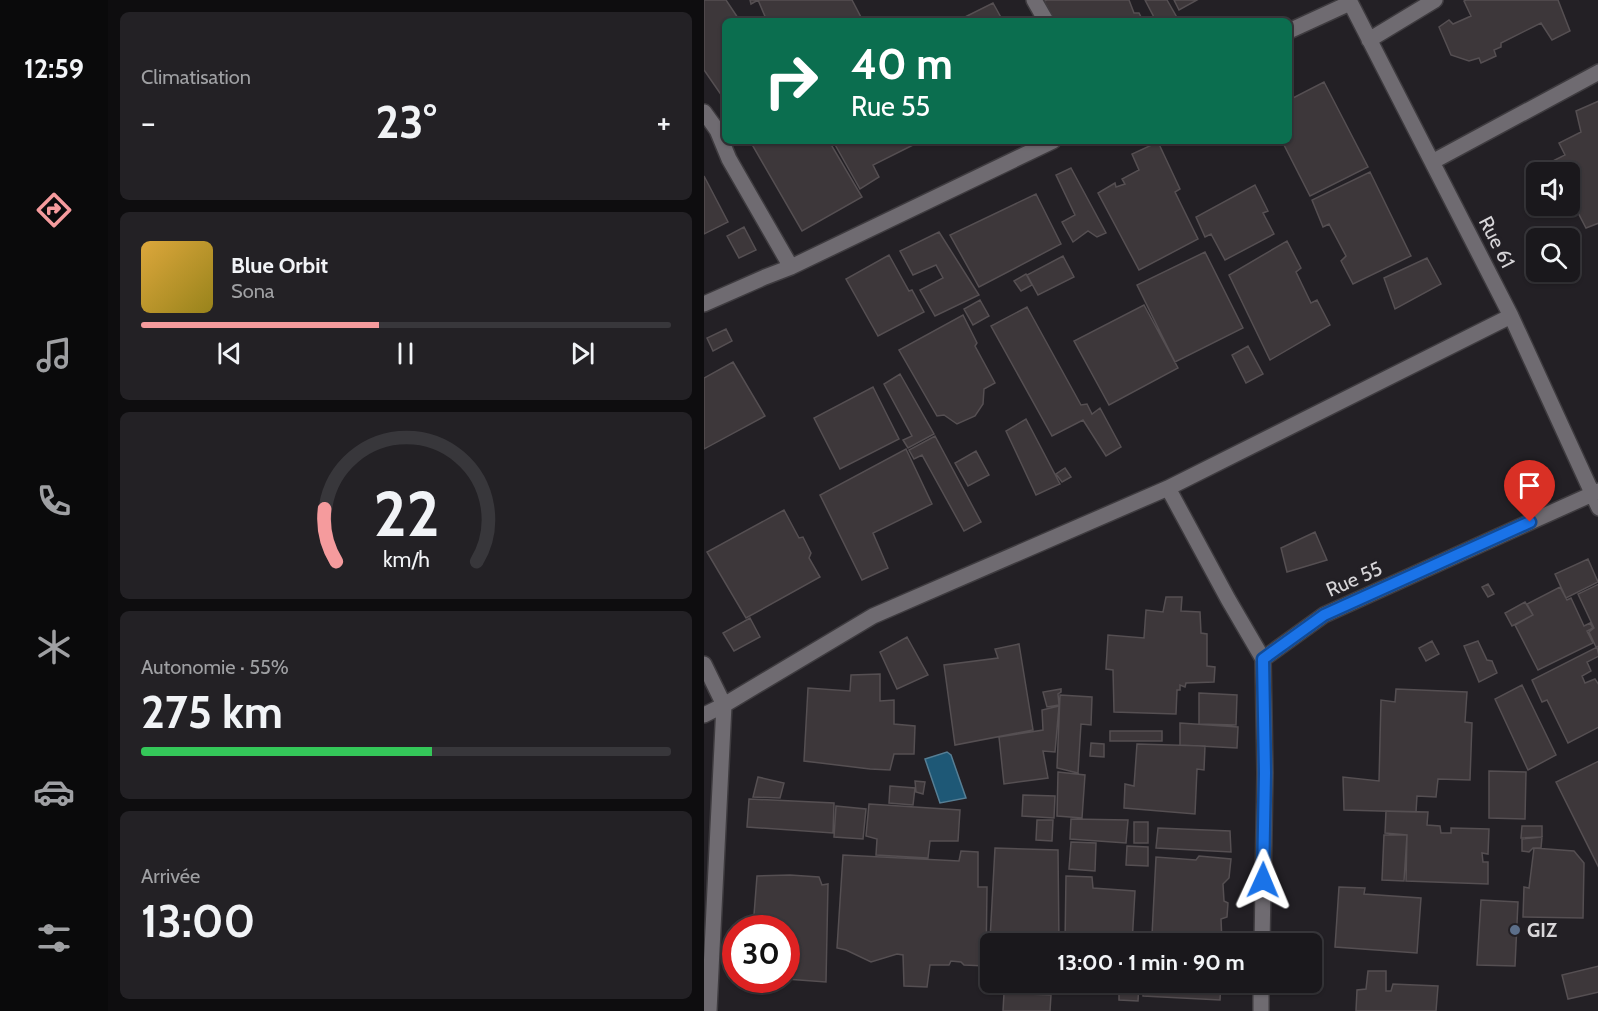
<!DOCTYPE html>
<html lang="fr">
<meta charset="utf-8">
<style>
:root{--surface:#1a181c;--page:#232125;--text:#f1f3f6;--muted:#9fa0a3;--line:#38373b;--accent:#f59b9d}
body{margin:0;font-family:Cabin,sans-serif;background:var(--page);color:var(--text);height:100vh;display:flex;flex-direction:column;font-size:22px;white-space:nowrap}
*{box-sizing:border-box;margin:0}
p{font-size:20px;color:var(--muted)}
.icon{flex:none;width:33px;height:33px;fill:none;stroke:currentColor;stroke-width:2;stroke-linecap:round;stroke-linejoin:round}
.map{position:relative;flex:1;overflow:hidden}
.sheet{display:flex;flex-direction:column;gap:12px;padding:12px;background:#0e0d0f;width:596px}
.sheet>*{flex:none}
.top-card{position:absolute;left:18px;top:18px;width:570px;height:126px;border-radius:9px;box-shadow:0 2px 4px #0004,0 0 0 2px var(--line);background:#0b6e4f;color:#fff;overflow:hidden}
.tools{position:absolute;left:822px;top:162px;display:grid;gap:12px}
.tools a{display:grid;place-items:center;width:54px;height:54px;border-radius:9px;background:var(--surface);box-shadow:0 2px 4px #0004,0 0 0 2px var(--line);font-size:30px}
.speed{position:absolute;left:18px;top:915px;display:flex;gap:12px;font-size:30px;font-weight:700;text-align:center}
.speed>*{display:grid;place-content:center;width:78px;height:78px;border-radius:50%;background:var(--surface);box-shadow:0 2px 4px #0004,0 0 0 2px var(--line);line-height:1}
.speed .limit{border:9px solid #d22;background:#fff;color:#111}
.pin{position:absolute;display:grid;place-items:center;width:51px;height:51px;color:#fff;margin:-62px -26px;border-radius:50% 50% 50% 0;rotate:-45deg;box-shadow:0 0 6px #0007}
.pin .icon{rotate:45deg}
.me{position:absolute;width:66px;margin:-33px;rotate:1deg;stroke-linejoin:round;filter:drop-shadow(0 0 4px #0008)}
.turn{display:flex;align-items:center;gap:21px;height:126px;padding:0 30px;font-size:27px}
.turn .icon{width:78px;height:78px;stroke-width:2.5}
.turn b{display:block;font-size:42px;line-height:51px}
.big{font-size:45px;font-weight:800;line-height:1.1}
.sheet .widget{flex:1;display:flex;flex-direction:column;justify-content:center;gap:9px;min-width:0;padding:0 21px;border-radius:9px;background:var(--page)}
.sheet .dial{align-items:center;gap:0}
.dial svg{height:156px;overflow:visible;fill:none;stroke:var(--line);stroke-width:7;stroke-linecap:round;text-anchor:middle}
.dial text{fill:var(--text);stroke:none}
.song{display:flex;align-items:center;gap:18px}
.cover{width:72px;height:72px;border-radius:9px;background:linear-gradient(135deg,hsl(40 70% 55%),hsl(50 70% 35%))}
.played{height:6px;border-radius:3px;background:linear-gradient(90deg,var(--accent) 45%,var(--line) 45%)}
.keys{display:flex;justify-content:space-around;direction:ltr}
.heat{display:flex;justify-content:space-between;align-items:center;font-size:33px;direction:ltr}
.charge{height:9px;border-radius:4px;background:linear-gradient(90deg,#34c759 55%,var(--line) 0)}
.trip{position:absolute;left:276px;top:933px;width:342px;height:60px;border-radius:9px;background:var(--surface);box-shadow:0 2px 4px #0004,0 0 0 2px var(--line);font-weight:800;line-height:60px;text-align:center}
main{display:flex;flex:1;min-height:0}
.tabs{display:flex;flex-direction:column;width:108px;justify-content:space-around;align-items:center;background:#0a0a0b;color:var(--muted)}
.tabs .icon{width:42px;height:42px}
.tabs .selected{color:var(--accent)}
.tabs b{font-size:27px;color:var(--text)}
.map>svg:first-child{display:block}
.water{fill:#1e5876;stroke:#567e94;stroke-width:1.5}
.building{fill:#3d373a;stroke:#554f52;stroke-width:1.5}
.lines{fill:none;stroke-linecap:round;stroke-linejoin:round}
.minor-casing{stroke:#3e3b3f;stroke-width:18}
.minor{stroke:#6f6b71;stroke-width:15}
.route-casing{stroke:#114b97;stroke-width:15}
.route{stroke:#1a73e8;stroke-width:10}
.service-dot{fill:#5c6f8a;stroke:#232025;stroke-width:2}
.labels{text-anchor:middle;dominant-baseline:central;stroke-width:6;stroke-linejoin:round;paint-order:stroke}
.street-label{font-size:20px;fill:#d8d6d9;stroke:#232025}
.poi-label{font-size:20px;font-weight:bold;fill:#d8d6d9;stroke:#232025;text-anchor:start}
</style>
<main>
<nav class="tabs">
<b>12:59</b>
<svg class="icon selected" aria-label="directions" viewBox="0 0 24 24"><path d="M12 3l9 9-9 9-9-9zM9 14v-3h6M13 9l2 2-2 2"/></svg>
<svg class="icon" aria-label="music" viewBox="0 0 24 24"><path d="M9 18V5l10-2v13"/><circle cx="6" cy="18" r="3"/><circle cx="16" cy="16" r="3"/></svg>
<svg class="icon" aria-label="phone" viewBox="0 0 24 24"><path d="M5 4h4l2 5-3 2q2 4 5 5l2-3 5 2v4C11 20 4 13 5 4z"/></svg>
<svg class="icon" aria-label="climate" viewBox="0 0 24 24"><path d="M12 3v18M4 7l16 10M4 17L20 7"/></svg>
<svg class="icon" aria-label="car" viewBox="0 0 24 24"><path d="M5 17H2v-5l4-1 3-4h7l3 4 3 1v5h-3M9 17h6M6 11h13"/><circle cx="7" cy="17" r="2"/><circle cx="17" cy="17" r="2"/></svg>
<svg class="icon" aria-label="filters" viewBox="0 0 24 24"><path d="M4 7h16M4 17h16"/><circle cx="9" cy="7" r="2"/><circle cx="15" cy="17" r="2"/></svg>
</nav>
<section class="sheet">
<div class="widget"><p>Climatisation</p>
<div class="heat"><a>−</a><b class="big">23°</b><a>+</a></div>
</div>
<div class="widget">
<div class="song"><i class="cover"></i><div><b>Blue Orbit</b><p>Sona</p></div></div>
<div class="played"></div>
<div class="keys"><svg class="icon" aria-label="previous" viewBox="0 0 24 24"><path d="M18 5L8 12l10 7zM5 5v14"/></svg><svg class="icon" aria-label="pause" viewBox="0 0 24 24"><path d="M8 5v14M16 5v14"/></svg><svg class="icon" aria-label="next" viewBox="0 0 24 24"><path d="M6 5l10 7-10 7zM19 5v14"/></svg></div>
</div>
<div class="widget dial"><svg viewBox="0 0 100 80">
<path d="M14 69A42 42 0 1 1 86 69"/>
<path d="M14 69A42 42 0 0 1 8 42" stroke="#f59b9d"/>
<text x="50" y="56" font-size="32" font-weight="700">22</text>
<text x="50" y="72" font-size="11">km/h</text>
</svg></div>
<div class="widget"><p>Autonomie · 55%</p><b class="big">275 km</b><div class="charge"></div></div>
<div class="widget"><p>Arrivée</p><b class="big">13:00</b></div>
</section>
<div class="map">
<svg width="895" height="1011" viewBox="0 0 895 1011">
<rect width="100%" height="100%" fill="#232025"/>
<path class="water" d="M243,752L247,755L262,798L236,803L221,759Z"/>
<path class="building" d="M0,0H22L36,21H21V93L18,96L0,70Z
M46,0H148L159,21H63L54,0L47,4Z
M343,0H425L430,13H435L439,21H351L340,1Z
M441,0H463L475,21H452Z
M470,0H493L475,10Z
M762,0H854L866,31L848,40L837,23L797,43V47L790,50L792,56L777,63L775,58L765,61L747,55L735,27L745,20L749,24L767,16L760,1Z
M289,3L299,21H253Z
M620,82L664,167L606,196L578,141H585V100Z
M895,101V223L882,228L871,207L851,214L847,206H866V172L832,173L831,170L861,155L855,143L877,132L872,111Z
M46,141H125L158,197L98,231Z
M129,141H217L169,165L175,177L156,189Z
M454,142L476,189L471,192L494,239L435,270L394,193L411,183L412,187L421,184L418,179L435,170L428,154Z
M367,168L402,233L393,237L384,231L369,242L358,222L371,215L352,175Z
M666,172L707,256L649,284L637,261L642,256L625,224L619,227L608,200Z
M0,176L24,222L0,234Z
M551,185L564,211L559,213L570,234L521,260L507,234L501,237L492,217Z
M332,194L357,244L275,287L246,235Z
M40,227L52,250L35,258L23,236Z
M235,232L275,295L231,316L216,290L239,278L232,265L209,275L196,251Z
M583,241L597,268L592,272L607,303L613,300L626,325L566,360L525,275Z
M501,252L539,328L471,362L433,285Z
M185,255L205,291L208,290L220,312L174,336L142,279Z
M359,256L370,277L334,295L323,275Z
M723,258L737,284L691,309L680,278Z
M322,274L328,285L317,291L310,281Z
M276,300L285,316L269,325L260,309Z
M440,305L474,368L405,405L370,341Z
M323,307L377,405L383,404L388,414L396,408L417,447L402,456L379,420L348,436L287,326Z
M259,315L273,343L271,346L291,383L280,389L279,404L271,416L253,424L240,415L233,416L195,350Z
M22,329L28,341L9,351L3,338Z
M544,346L559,374L542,383L528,355Z
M29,362L61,416L0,449V378Z
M196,374L230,434L204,448L199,440L208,436L180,384Z
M169,387L195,439L136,469L110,418Z
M322,419L356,484L332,495L302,431Z
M231,436L277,522L260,531L218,455L210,459L205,450Z
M202,449L228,504L169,533L184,568L158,580L116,495Z
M272,451L285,475L264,486L251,463Z
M361,468L367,477L358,482L352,474Z
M80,510L95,538L99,537L107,553L105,558L116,577L42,618L3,552Z
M611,532L623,560L583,572L577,548Z
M884,559L894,582L862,598L851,574Z
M784,584L790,594L784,597L778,587Z
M895,584V646L892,647L885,632L890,628L874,594Z
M856,587L863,600L867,598L880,626L886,623L889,628L883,631L889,643L834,670L811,625L829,615L823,604Z
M462,597H478L477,611L496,612L497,633L503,634V666L511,667L510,682L482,683L481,687L476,685V690H473L472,714L410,712L409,670L402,669L404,635L440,638L442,610L459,612Z
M821,602L829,615L808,626L801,613Z
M46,618L56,637L30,651L19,633Z
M203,637L224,675L193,689L176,652Z
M728,641L735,654L722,661L715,648Z
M774,641L783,660L788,661L793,673L775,682L760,646Z
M315,644L329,730L251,745L240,665L294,658L291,649Z
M893,647L895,656L883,662L887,671L878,676L881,683L891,679L895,685V727L864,743L843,700L838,702L828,680Z
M176,674V701L190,700V724L211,726L210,754H190L186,770L166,769L100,761L104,688L146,691L147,675Z
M818,685L852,755L824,770L791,699Z
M357,689V692L354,694L355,705L343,707L339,692Z
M692,689L763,692L761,722L768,723L766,780L734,779L732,797L713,796L712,812L640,810L639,777L675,781L677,700L691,702Z
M495,693L533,695L532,725L495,724Z
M356,695L388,697L387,725L377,724L374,773L353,768Z
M355,706L351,752L339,751L344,778L300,784L295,737L339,730L338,710Z
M476,723L534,727L533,748L476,745Z
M406,731H458V741H406Z
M387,743L400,744V757L386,756Z
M433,744L501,746L500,770L493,769L491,814L420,808L421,784L430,786Z
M895,761V868L852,782Z
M785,771L822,772L821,819L785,818Z
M354,772L381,775L378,818L353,816Z
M54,777L80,783L76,798L49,797Z
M211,781L221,782L219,794L212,792Z
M186,786L211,788L209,805L185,803Z
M319,795L351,796L350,818L318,816Z
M45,799L130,803L129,833L43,827Z
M165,804L256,810L254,841H226L224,858L172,855L173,839L162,836Z
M132,806L162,809L159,839L130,837Z
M682,811L724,812L723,825L736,826L737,833H747V828L785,829L784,854L778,853L779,862H784V884L702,881L703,835L681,833Z
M367,819L424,820L422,843L366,839Z
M333,820H349L348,841L332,840Z
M430,822H444V843H430Z
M818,826H838V837L817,838Z
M454,828L526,831L527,852L452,848Z
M680,835H703L700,881L678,880Z
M838,837L837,848H829L825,852L818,851V839Z
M367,842L392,843L391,871L365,869Z
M423,846L444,847V866L422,865Z
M291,848L354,850L355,944H286V958H285Z
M830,848L870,851L880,863L879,918L819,917L820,887L825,888Z
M257,851L274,852V887H283L282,966L260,965L257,962L247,961L245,965H226L223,987L200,986L199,955L193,954L167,962L142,950L133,948L139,855L255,861Z
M495,856L527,859L525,878L519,884L520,901L524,903L523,917L517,919L518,942L452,938L448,935L452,857L492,860Z
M86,875L115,877L118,885L124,884L122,982L82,979V928H49L53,876Z
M362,876L388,877L389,888L431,891L428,944H361Z
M635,887L661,888L660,894L717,898L713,953L631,947Z
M777,900L814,902L811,966L773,965Z
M895,966V992L864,999L858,975Z
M664,971H682V991H687L689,984L734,986L732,1011H652L653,990L662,989Z
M415,982H435L434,1001L415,1000Z
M439,982H517L516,1000L439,996Z
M300,993L347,995L346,1011H299Z"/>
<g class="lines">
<defs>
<path id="minor" d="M330,0L342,21
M645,0L807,316L895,508
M585,31L646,3
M665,40L731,0
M0,112L13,130L25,159L87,267
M728,162L895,72
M0,304L61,277L87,267L349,141
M464,488L524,599L559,659
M0,664L20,705L5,1011
M0,715L20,705L169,616L464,488L807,316
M558,944L561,773L559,659L620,615L895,491
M557,1011V982"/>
</defs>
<use href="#minor" class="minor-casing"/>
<use href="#minor" class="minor"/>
</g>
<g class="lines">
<defs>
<path id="route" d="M559,880L561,773L559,659L620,615L826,522"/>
</defs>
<use href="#route" class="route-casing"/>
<use href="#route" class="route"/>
</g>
<circle class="service-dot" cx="811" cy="930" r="6"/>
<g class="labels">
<g class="street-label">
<text transform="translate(793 242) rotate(63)">Rue 61</text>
<text transform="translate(650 579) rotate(-24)">Rue 55</text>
</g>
<g class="poi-label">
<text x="823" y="930">GIZ</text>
</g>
</g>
</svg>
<div class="tools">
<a><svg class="icon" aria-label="sound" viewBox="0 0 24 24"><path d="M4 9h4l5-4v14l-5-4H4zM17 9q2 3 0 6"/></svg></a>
<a><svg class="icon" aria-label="search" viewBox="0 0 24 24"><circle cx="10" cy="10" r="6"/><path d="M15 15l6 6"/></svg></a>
</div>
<div class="speed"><div class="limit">30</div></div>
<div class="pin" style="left:826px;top:522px;background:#d93025"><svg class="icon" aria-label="arrive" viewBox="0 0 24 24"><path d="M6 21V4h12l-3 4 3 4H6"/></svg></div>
<svg class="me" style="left:559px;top:880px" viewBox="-20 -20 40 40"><path d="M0-17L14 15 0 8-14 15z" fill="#1a73e8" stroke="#fff" stroke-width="4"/></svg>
<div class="trip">13:00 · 1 min · 90 m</div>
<div class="top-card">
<div class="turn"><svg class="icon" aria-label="right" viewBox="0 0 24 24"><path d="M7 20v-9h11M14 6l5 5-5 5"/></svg><div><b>40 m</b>Rue 55</div></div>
</div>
</div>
</main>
